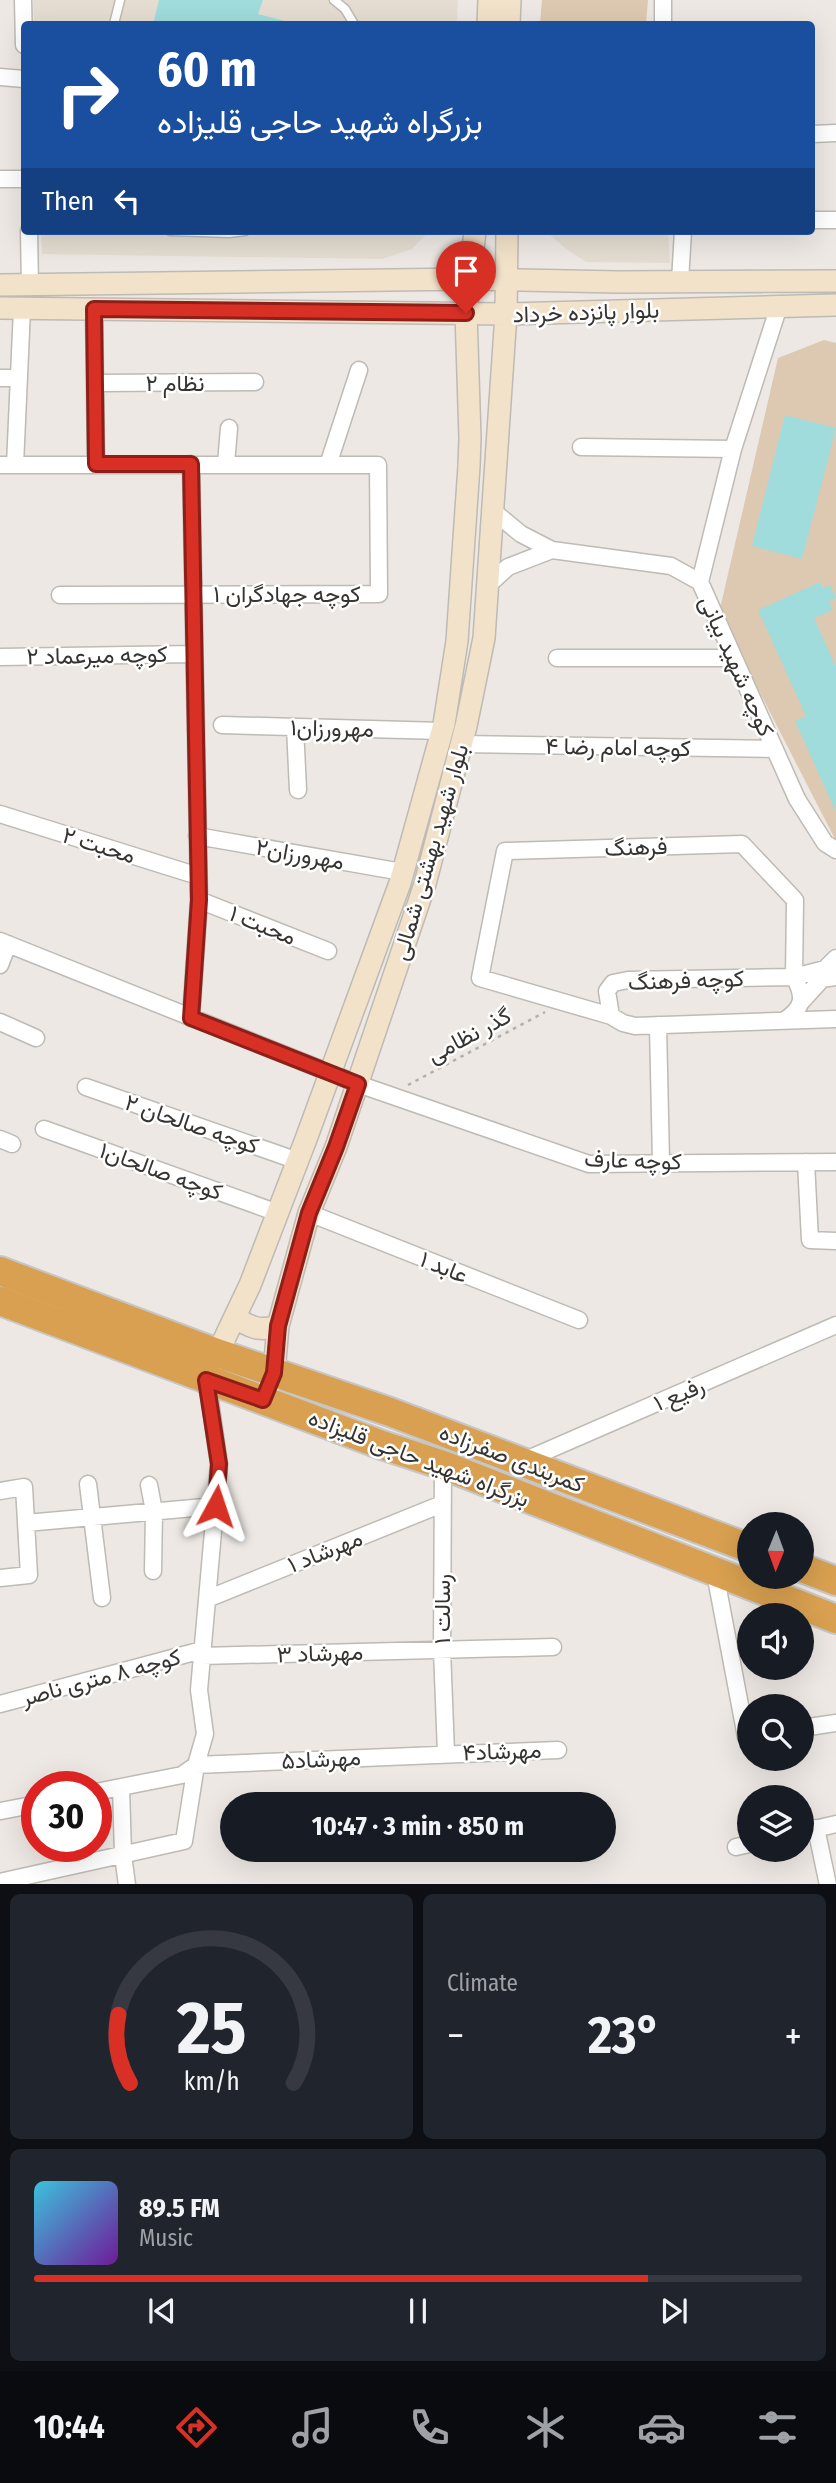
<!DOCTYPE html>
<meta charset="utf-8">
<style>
:root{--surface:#171b24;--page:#20242c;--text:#f1f3f6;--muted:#9ea1a6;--line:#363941;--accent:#d93025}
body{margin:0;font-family:"Fira Sans Condensed",Vazirmatn,sans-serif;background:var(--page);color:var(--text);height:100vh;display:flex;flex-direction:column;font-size:26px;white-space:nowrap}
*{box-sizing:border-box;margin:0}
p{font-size:23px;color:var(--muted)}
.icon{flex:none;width:38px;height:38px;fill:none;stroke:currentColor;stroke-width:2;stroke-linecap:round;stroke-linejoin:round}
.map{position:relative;height:1884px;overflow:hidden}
.drawer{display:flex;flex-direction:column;gap:10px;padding:10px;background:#0d0f14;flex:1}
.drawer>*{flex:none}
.hud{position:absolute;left:21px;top:21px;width:794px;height:214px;border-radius:7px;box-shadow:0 7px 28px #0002;background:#1a4fa0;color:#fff;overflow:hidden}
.needle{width:46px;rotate:181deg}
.fabs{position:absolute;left:737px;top:1512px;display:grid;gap:14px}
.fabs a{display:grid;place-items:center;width:77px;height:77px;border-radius:50%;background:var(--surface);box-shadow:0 7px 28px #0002;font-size:35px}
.speed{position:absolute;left:21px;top:1771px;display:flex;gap:14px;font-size:35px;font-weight:700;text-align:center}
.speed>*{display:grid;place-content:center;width:91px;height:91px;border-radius:50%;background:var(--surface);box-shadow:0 7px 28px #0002;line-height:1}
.speed .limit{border:10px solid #d22;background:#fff;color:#111}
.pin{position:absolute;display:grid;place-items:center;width:60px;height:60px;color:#fff;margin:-72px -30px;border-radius:50% 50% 50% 0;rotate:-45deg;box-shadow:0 0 7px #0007}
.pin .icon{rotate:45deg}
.me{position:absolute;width:77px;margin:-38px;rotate:5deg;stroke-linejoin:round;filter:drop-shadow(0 0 5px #0008)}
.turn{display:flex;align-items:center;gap:24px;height:147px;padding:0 21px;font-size:32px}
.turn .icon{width:91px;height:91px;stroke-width:2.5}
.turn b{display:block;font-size:49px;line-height:60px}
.then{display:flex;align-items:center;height:66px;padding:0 21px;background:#0003;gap:14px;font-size:26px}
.big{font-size:52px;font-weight:700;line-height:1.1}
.drawer .widget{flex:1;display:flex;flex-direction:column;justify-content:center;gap:10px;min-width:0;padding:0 24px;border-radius:10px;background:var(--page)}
.drawer .dial{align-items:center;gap:0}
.dial svg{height:182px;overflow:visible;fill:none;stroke:var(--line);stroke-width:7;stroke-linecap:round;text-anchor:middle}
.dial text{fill:var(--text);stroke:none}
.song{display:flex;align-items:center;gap:21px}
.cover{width:84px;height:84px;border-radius:10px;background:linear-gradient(135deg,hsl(190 70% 55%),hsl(280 70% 35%))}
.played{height:7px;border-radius:4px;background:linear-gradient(90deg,var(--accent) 80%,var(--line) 80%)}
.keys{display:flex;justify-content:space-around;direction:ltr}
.heat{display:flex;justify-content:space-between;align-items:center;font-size:38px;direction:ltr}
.drawer .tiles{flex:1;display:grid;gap:10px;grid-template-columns:1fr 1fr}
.widget:last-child{grid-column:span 2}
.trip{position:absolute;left:220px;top:1792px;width:396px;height:70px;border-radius:35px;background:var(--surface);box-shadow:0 7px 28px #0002;font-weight:700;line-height:70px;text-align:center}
.menu{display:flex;height:112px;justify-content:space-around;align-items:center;background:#090b0e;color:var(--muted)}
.menu .icon{width:49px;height:49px}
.menu .active{color:var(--accent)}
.menu b{font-size:32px;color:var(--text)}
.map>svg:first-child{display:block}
.built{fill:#e5ddd1}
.green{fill:#ddc9b1}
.building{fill:#9fdcdb}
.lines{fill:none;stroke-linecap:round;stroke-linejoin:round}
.lane-casing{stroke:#bebab4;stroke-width:11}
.street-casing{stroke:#bebab4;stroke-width:19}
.secondary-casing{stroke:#bebab4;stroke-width:24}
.highway-casing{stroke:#c7c6c6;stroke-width:32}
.path{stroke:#b3afab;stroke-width:2.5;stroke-dasharray:3.5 5;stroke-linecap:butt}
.lane{stroke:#fff;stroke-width:8}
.street{stroke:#fff;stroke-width:16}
.secondary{stroke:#f3e2ca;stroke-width:21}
.highway{stroke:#d8a050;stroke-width:28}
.route-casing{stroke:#8d1f18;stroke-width:18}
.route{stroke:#d93025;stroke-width:12}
.labels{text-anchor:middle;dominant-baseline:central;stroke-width:5;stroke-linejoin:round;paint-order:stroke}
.street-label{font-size:23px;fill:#363432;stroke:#fff}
</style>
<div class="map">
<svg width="836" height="1885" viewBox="0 0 836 1885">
<rect width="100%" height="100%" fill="#ede8e3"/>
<path class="built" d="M33,0H458L457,24H34Z
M41,231H429L412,249L382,259L42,254Z
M546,231H668L670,263L586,262L565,248Z"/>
<path class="green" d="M542,0H648L646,24H540Z
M824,340L836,343V841L719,613L778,358Z"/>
<path class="building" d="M159,0H263L258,14L285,21L284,24H153Z
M785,415L836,428L802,559L752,546Z
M820,582L823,588L830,585L836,598L829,601L833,610L814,618L836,667V812L795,721L806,716L758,610Z"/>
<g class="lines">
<defs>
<path id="lane" d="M334,0L345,9L354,24
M114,24L120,0
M170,231L229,233L245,231"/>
<path id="street" d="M23,0L24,45
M663,24V0
M0,77L24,79
M812,134L836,133
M0,179H24
M812,220H836
M29,231L30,286
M680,281L683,231
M779,306L733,449L700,582L797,799L825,843L836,850
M94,309L96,464
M0,378H19
M95,383L255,382
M581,447L733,449
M226,464L229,428
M0,465H378L379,594L60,595
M15,465L22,309
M328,465L359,370
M493,511L521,534L552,550L671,566L700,582
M486,587L508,567L552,550
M0,657L193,654
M557,658H734
M222,725L442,731
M295,727L298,790
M461,744L774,749
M0,814L198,876
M197,836L402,872
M199,900L328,951
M0,941L358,1084L589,1164L836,1162
M0,965L8,944
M801,1002L822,979L836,977
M611,1016L480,978L505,851L742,844L795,900L794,977L825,969L836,958
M191,1018L199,900L191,464
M785,1020C804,1007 805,997 794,977L628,980L613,983L607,991L611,1016L623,1023L635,1026L836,1019
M0,1022L36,1038
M658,1025L661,1162
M86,1087L298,1161
M44,1129L278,1213
M0,1139L12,1144
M806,1162L810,1240L836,1241
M309,1213L579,1320
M521,1462L836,1325
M443,1465L442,1650L446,1753
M88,1484L102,1598
M149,1485L154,1511L153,1571
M0,1491L24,1487L29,1575L0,1578
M26,1523L216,1506
M715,1573L746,1737L749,1736
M207,1599L442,1504
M202,1656L553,1647
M0,1704L202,1650
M802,1728L836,1723
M121,1787L123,1855L127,1885
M96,1792L182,1775L196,1765L205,1734L199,1690L219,1464L207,1380
M1,1811L37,1804
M816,1828L828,1885
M802,1832L836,1824
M736,1847L749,1844
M4,1881L184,1841L196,1765L558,1750"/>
<path id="secondary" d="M488,24L489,0
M509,24L510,0
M0,285L469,279L618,282L836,281
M0,308L506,314L836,305
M235,1317C249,1327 260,1332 278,1326
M212,1365L250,1285L306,1139L400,883L444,724L457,641L469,466L470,438L466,313L475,231
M269,1386L274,1372L278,1326L309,1213L336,1147L425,884L466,726L484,638L506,314L507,231"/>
<path id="highway" d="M0,1271L217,1353L390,1412L749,1548
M0,1301L382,1445L443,1465L836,1619
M802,1568L836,1581"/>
</defs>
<use href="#lane" class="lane-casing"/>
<use href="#street" class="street-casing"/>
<use href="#secondary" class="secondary-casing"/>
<use href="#highway" class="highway-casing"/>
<path class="path" d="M408,1085L545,1012"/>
<use href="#lane" class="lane"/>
<use href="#street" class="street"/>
<use href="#secondary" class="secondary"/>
<use href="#highway" class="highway"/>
</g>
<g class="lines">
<defs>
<path id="route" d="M216,1506L219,1464L206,1380L263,1400L274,1373L278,1326L309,1213L336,1147L358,1084L191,1018L199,900L191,464H96L94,309L466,313"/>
</defs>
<use href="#route" class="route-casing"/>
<use href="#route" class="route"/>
</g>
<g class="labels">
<g class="street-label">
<text transform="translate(586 312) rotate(-2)">بلوار پانزده خرداد</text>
<text x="175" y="383">نظام ۲</text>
<text x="287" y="594">کوچه جهادگران ۱</text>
<text transform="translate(97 655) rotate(-1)">کوچه میرعماد ۲</text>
<text transform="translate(737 666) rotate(66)">کوچه شهید بیانی</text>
<text transform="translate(332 728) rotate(1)">مهرورزان۱</text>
<text transform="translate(618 747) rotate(1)">کوچه امام رضا ۴</text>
<text transform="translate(99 845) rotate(17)">محبت ۲</text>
<text transform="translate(636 847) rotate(-2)">فرهنگ</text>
<text transform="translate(430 852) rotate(-74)">بلوار شهید بهشتی شمالی</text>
<text transform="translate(300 854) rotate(10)">مهرورزان۲</text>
<text transform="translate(263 925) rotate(22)">محبت ۱</text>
<text transform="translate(686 980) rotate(-2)">کوچه فرهنگ</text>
<text transform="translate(469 1035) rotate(-28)">گذر نظامی</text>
<text transform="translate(192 1124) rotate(19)">کوچه صالحان ۲</text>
<text transform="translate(633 1160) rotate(2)">کوچه عارف</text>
<text transform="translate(161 1171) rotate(20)">کوچه صالحان۱</text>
<text transform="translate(444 1267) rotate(22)">عابد ۱</text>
<text transform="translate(679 1394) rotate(-23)">رفیع ۱</text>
<text transform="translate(419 1458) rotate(21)">بزرگراه شهید حاجی قلیزاده</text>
<text transform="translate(512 1458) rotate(21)">کمربندی صفرزاده</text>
<text transform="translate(325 1551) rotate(-22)">مهرشاد ۱</text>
<text transform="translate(442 1609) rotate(-90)">رسالت ۱</text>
<text transform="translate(320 1653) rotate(-2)">مهرشاد ۳</text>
<text transform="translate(101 1677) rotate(-15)">کوچه ۸ متری ناصر</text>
<text transform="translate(502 1751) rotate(-2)">مهرشاد۴</text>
<text transform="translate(321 1759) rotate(-3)">مهرشاد۵</text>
</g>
</g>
</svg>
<div class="fabs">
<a><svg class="needle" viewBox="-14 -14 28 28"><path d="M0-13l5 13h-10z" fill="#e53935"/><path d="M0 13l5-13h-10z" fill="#9ea1a6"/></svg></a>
<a><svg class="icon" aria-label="sound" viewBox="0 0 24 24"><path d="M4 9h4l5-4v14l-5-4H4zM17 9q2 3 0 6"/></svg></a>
<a><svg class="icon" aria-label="search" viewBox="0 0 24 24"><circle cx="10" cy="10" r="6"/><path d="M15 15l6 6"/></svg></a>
<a><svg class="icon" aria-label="layers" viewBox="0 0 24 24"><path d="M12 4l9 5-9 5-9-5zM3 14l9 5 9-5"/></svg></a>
</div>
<div class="speed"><div class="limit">30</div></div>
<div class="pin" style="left:466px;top:313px;background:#d93025"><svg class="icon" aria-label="arrive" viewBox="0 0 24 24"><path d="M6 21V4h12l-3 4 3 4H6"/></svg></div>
<svg class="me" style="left:216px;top:1506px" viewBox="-20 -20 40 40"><path d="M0-17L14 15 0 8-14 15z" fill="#d93025" stroke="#fff" stroke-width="4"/></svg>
<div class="trip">10:47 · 3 min · 850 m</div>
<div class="hud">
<div class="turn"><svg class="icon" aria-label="right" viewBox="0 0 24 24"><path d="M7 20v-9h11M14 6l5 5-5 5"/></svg><div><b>60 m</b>بزرگراه شهید حاجی قلیزاده</div></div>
<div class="then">Then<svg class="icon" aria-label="left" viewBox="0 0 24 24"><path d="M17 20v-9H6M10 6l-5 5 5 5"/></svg></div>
</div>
</div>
<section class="drawer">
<div class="tiles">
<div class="widget dial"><svg viewBox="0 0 100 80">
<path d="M14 69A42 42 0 1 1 86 69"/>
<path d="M14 69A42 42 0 0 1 9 39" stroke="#d93025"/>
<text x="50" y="56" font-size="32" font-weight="700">25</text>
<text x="50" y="72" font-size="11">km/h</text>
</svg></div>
<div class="widget"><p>Climate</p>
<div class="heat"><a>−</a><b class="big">23°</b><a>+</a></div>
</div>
<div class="widget">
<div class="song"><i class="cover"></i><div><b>89.5 FM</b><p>Music</p></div></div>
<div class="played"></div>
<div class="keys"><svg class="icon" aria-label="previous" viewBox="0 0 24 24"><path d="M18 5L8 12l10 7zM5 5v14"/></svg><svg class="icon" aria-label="pause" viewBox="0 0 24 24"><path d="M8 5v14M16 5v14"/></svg><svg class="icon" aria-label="next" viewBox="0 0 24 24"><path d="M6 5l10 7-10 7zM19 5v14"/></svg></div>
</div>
</div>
</section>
<nav class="menu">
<b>10:44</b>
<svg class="icon active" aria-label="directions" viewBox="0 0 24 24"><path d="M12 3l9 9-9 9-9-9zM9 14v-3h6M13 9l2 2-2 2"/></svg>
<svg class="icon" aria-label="music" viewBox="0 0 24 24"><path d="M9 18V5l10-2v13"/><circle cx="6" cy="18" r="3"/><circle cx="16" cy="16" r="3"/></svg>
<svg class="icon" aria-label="phone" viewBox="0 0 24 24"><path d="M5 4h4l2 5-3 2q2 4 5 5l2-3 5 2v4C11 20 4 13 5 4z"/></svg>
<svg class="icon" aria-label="climate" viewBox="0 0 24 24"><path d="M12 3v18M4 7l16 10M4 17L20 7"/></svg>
<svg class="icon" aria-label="car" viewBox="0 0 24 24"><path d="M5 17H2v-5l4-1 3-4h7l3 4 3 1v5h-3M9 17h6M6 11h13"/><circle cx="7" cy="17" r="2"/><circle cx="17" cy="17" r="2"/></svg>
<svg class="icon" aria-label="filters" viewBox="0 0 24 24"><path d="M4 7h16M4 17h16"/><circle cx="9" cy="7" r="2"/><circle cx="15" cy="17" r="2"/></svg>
</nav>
